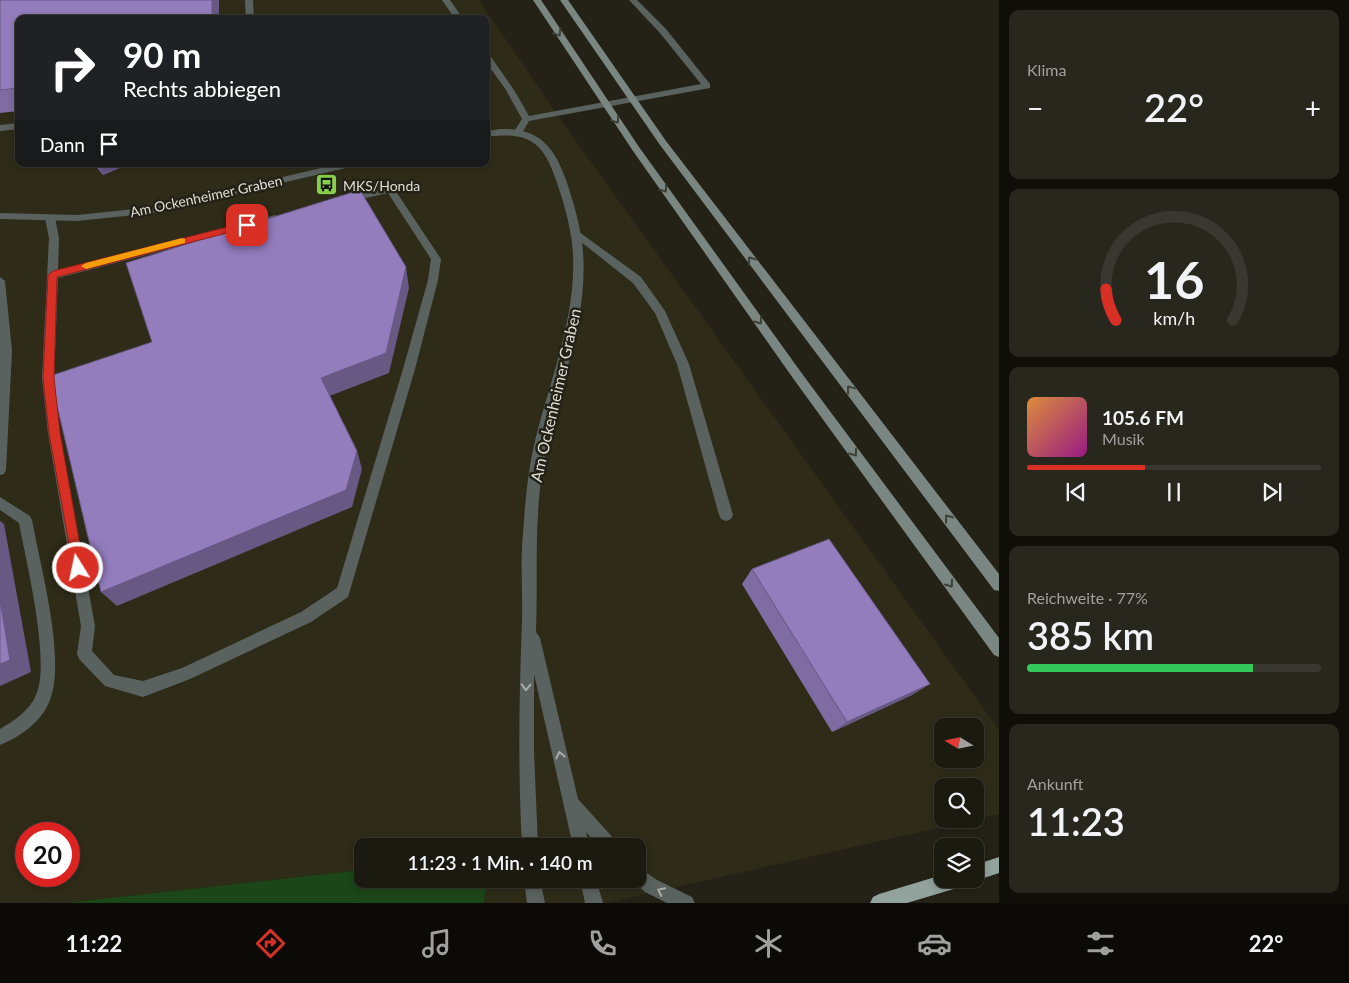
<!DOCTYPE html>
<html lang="de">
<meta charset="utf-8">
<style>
:root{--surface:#1b1a10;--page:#28271e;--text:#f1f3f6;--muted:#a0a19f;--line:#393830;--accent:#d93025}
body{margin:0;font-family:Lato,sans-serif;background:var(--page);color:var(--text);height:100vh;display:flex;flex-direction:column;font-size:19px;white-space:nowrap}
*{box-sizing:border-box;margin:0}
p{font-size:16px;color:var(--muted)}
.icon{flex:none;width:28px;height:28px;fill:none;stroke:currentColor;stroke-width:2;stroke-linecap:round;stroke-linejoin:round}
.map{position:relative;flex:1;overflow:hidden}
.side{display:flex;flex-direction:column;gap:10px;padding:10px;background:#0f0e09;width:350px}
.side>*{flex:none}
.guide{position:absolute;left:15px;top:15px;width:475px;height:152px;border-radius:10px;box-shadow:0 2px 8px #0003,0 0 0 1px var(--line);background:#202124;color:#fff;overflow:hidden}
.needle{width:32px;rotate:280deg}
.buttons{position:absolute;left:934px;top:718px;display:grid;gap:10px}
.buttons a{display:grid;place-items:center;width:50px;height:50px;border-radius:10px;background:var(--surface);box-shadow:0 2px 8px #0003,0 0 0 1px var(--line);font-size:25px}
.speed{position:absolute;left:15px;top:822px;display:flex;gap:10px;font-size:25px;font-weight:700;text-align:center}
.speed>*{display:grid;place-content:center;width:65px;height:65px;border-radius:50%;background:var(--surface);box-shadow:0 2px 8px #0003,0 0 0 1px var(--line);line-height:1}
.speed .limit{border:8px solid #d22;background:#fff;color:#111}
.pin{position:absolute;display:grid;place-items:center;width:42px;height:42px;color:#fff;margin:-21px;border-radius:10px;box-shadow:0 2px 8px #0006}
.me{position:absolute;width:55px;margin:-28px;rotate:350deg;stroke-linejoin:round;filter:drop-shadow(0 0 4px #0008)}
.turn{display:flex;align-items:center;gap:18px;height:105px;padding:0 25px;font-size:22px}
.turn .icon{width:65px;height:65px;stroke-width:2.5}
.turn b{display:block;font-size:35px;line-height:42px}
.then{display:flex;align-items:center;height:48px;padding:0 25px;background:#0003;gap:10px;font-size:19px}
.big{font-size:38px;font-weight:600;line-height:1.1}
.side .card{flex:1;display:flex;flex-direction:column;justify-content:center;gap:8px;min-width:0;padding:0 18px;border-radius:10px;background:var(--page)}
.side .dial{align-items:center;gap:0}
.dial svg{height:130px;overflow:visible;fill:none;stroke:var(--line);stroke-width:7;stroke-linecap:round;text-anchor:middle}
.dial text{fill:var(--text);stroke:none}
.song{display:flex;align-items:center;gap:15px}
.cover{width:60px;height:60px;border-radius:8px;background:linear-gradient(135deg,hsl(30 70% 55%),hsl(310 70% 35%))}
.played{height:5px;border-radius:2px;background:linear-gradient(90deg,var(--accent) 40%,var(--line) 40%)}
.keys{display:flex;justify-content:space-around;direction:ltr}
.heat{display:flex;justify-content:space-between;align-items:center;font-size:28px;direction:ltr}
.charge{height:8px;border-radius:4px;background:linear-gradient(90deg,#34c759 77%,var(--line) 0)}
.trip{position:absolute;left:354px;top:838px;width:292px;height:50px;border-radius:10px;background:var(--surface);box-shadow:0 2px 8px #0003,0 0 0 1px var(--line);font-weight:600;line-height:50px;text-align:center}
.tab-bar{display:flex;height:80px;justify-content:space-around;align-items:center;background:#0b0a06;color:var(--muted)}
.tab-bar .icon{width:35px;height:35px}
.tab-bar .on{color:var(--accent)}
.tab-bar b{font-size:22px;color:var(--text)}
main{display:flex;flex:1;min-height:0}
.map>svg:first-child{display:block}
.built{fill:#2e2b18;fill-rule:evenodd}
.green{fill:#1b4618}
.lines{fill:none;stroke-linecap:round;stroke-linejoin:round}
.lane{fill:#5a625f;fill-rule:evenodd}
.street{fill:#5a625f;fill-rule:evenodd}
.secondary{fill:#7a8682;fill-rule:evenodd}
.primary{fill:#92a29d;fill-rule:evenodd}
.wall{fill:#7e6ca3}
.shaded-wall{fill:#675884}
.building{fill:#937dbd;stroke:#675884}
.oneway{stroke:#3e4036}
.oneway2{stroke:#aaaca6}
.route{fill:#d93025;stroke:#8d1f18}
.slow{fill:#f59e0b}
.labels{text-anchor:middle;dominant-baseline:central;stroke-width:5;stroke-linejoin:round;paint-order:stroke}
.far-poi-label{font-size:14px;fill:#dfded6;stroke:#242216;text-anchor:start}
.far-street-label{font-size:14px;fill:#dfded6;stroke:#242216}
.street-label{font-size:16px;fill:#dfded6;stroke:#242216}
</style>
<main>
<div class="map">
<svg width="999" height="903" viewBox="0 0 999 903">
<rect width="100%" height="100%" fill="#242216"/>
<path class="built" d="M0,0H479L563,123L999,730V814L606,903H0ZM19,19H486V164H19ZM942,726H975V759H942ZM942,786H975V819H942ZM26,834H69V876H26ZM362,846H638V879H362Z"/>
<path class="green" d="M362,870V879H487L484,903H65Z"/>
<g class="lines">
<path class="lane" d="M245,0H253L254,19H246Z
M442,0H450L463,19H455Z
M629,0H637L666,29L710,84V88L529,121L521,135H515L513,133L522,119L506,90L486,62V54H489L514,90L529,116L701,84L660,33Z
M19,123V129L0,131V125Z
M390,186L393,187L441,259L438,280L415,369L348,597L311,622L190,679L143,697L105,686L79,659L77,654L81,626L48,433L42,378L49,238L45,218L50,215L55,218L59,238L58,270L275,215L280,218L275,221L58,278L54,378L60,433L95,626L92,651L114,675L143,681L182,668L301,612L337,588L403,369L428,280L431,259L388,193L348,202L343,199L345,197Z
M575,229L641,277L665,311L689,364L733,515L731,519L726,521L721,519L719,515L677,364L655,313L633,283L571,234L570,232Z
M0,277L5,281L12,351L6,470L4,474L0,475Z
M0,497L30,516L32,520C40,565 65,655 51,697C44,720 22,736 0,745V729C14,721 30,710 36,695C51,662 26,561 19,523L0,510Z"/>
<path class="street" d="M501,129C538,128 554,146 566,180C573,201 579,221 582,242C592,322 553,396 542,473C534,526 538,579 536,632L540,638L578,799L615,840L617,846H598L586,832L589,846H573L534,674V752L538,846H522C518,771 519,697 522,622C523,593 520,563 523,534C525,506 527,477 533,450C548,382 580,313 572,242C569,222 564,202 557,183C544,142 529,131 486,137V131Z
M338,164H355L350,167L154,213L77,221L0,219V213L77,215L154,207Z
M638,867L657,880L692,897L695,903H667L645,892L631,879H638Z
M524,879H540L545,903H527Z
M580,879H596L603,903H585Z"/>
<path class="secondary" d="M533,0H541L639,147L803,375L999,638V657L994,655L795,381L633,151Z
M560,0H568L666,141L999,574V591L994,590L660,145Z"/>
<path class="primary" d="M999,857V873L975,881L969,879H975V865Z
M942,875V879H966L963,885L957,888L907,903H870L873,897L879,894Z"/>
</g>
<path class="wall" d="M0,0L19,19V111L0,113Z
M94,164H129L103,175Z
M752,569L912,695L832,732L742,584Z"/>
<path class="shaded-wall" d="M212,0H219V19H212Z
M97,164H129L103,175Z
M406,267L409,288L389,373L327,397L321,378Z
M357,451L362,469L352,507L117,606L101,592Z
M0,521L4,524L31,672L0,686Z
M930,684L912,695L832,732L847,722Z"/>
<path class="building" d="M0,0H212V19H19V88L0,90Z
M360,190L406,267L386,353L321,378L357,451L346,490L101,592L50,376L152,342L126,263Z
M829,539L930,684L847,722L752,569Z
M0,600L10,660L0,664Z"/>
<defs><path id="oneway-chevron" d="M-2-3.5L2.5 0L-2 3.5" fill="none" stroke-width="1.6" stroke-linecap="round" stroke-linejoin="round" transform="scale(1.25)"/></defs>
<g class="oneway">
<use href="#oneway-chevron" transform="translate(558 33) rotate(58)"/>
<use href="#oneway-chevron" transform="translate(616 120) rotate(56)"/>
<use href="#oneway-chevron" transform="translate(664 189) rotate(54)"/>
<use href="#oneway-chevron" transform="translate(751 260) rotate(-127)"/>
<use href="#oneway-chevron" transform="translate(759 321) rotate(54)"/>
<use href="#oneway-chevron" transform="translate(850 389) rotate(-127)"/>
<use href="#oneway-chevron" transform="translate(854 453) rotate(54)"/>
<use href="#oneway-chevron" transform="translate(948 518) rotate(-127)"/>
<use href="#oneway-chevron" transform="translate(950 584) rotate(54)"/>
</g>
<g class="oneway2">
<use href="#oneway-chevron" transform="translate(526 687) rotate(92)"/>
<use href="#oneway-chevron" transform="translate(560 755) rotate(-103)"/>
<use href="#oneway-chevron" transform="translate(661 891) rotate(-154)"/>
</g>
<path class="route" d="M247,222L250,223V227L57,277L54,378L60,433L84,568L82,572H74L49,433L43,378L48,275L53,271Z"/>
<path class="slow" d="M182,238L185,239V243L86,269L81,266L86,263Z"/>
<defs>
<symbol id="bus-square" viewBox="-11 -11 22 22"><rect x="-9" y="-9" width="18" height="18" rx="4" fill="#88cf49" stroke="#242216"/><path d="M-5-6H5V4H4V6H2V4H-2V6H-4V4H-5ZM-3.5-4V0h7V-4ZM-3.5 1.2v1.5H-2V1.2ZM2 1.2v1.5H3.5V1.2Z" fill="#111"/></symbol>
</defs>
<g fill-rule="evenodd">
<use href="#bus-square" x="314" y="172" width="25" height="25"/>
</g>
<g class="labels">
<g class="far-poi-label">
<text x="343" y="185">MKS/Honda</text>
</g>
<g class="far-street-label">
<text transform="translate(206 196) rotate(-12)">Am Ockenheimer Graben</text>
</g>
<g class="street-label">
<text transform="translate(555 395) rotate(-77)">Am Ockenheimer Graben</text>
</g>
</g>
</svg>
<div class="buttons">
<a><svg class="needle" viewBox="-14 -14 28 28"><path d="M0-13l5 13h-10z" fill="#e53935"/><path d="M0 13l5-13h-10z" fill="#a0a19f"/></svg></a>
<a><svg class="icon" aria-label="search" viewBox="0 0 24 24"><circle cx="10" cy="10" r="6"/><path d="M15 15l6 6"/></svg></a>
<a><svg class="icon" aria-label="layers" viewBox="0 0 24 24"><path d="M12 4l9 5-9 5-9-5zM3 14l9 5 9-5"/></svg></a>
</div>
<div class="speed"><div class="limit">20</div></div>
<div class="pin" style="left:247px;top:225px;background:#d93025"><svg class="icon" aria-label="arrive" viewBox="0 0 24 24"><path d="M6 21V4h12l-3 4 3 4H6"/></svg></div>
<svg class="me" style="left:78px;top:568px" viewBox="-20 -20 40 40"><circle r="17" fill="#d93025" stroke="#fff" stroke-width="3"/><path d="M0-11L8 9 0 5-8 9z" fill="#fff"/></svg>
<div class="trip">11:23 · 1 Min. · 140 m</div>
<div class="guide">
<div class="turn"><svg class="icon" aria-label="right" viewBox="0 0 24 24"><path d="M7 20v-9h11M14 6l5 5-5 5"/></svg><div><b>90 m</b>Rechts abbiegen</div></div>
<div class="then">Dann<svg class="icon" aria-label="arrive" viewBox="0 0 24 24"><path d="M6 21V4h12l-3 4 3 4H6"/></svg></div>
</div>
</div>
<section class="side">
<div class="card"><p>Klima</p>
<div class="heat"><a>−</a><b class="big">22°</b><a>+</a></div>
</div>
<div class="card dial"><svg viewBox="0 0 100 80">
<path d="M14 69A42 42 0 1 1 86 69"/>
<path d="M14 69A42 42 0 0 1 8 50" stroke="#d93025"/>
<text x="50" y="56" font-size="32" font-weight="700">16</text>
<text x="50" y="72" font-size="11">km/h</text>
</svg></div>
<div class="card">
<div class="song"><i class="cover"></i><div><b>105.6 FM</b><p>Musik</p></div></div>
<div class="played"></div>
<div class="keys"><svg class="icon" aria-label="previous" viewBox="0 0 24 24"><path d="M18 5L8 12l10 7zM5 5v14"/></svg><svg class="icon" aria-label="pause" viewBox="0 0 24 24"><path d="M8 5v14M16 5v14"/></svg><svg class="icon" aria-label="next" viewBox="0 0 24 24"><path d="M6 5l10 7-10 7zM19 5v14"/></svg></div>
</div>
<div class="card"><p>Reichweite · 77%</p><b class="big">385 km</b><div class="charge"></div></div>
<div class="card"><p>Ankunft</p><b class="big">11:23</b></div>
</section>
</main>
<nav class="tab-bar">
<b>11:22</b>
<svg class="icon on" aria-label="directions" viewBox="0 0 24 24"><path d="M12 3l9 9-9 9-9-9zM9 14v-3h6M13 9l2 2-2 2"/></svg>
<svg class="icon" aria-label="music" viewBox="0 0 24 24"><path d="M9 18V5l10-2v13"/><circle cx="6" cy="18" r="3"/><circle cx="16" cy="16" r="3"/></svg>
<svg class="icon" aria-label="phone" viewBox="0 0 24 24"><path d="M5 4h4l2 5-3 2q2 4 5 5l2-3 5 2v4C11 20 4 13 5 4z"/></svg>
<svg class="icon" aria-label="climate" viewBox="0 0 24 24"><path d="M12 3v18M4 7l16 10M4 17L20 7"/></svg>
<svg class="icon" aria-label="car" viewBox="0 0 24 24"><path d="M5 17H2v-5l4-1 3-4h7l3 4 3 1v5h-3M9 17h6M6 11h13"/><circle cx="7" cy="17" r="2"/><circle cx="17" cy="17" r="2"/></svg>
<svg class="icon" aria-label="filters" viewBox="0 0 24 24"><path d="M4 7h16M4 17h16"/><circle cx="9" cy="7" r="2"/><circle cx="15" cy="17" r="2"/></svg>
<b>22°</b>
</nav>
